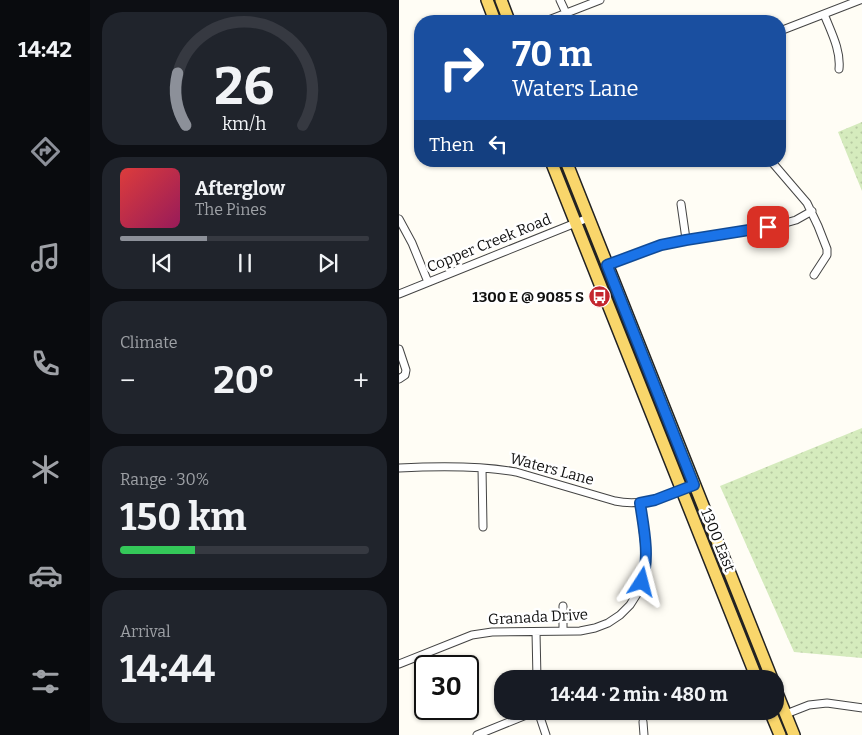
<!DOCTYPE html>
<meta charset="utf-8">
<style>
:root{--surface:#171b24;--page:#20242c;--text:#f1f3f6;--muted:#9ea1a6;--line:#363941;--accent:#8c9099}
body{margin:0;font-family:Bitter,serif;background:var(--page);color:var(--text);height:100vh;display:flex;flex-direction:column;font-size:19px;white-space:nowrap}
*{box-sizing:border-box;margin:0}
p{font-size:16px;color:var(--muted)}
.icon{flex:none;width:28px;height:28px;fill:none;stroke:currentColor;stroke-width:2;stroke-linecap:round;stroke-linejoin:round}
.map{position:relative;flex:1;overflow:hidden}
.drawer{display:flex;flex-direction:column;gap:12px;padding:12px;background:#0d0f14;width:309px}
.drawer>*{flex:none}
.banner{position:absolute;left:15px;top:15px;width:372px;height:152px;border-radius:20px;box-shadow:0 1px 4px #0004;background:#1a4fa0;color:#fff;overflow:hidden}
.speed{position:absolute;left:15px;top:655px;display:flex;gap:10px;font-size:25px;font-weight:700;text-align:center}
.speed>*{display:grid;place-content:center;width:65px;height:65px;border-radius:50%;background:var(--surface);box-shadow:0 1px 4px #0004;line-height:1}
.speed .limit{border:2px solid #111;border-radius:8px;background:#fff;color:#111}
.pin{position:absolute;display:grid;place-items:center;width:42px;height:42px;color:#fff;margin:-21px;border-radius:10px;box-shadow:0 2px 8px #0006}
.me{position:absolute;width:55px;margin:-28px;rotate:9deg;stroke-linejoin:round;filter:drop-shadow(0 0 4px #0008)}
.turn{display:flex;align-items:center;gap:18px;height:105px;padding:0 15px;font-size:22px}
.turn .icon{width:65px;height:65px;stroke-width:2.5}
.turn b{display:block;font-size:35px;line-height:42px}
.then{display:flex;align-items:center;height:48px;padding:0 15px;background:#0003;gap:10px;font-size:19px}
.big{font-size:38px;font-weight:700;line-height:1.1}
.drawer .tile{flex:1;display:flex;flex-direction:column;justify-content:center;gap:8px;min-width:0;padding:0 18px;border-radius:20px;background:var(--page)}
.drawer .dial{align-items:center;gap:0}
.dial svg{height:130px;overflow:visible;fill:none;stroke:var(--line);stroke-width:7;stroke-linecap:round;text-anchor:middle}
.dial text{fill:var(--text);stroke:none}
.song{display:flex;align-items:center;gap:15px}
.cover{width:60px;height:60px;border-radius:8px;background:linear-gradient(135deg,hsl(0 70% 55%),hsl(330 70% 35%))}
.played{height:5px;border-radius:2px;background:linear-gradient(90deg,var(--accent) 35%,var(--line) 35%)}
.keys{display:flex;justify-content:space-around;direction:ltr}
.heat{display:flex;justify-content:space-between;align-items:center;font-size:28px;direction:ltr}
.charge{height:8px;border-radius:4px;background:linear-gradient(90deg,#34c759 30%,var(--line) 0)}
.trip{position:absolute;left:95px;top:670px;width:290px;height:50px;border-radius:20px;background:var(--surface);box-shadow:0 1px 4px #0004;font-weight:700;line-height:50px;text-align:center}
main{display:flex;flex:1;min-height:0}
.tabs{display:flex;flex-direction:column;width:90px;justify-content:space-around;align-items:center;background:#090b0e;color:var(--muted)}
.tabs .icon{width:35px;height:35px}
.tabs .active{color:var(--accent)}
.tabs b{font-size:22px;color:var(--text)}
.map>svg:first-child{display:block}
.grass{fill:url(#grass-dots)}
.lines{fill:none;stroke-linecap:round;stroke-linejoin:round}
.street-casing{stroke:#444;stroke-width:9}
.primary-casing{stroke:#222;stroke-width:14}
.street{stroke:#fff;stroke-width:7}
.primary{stroke:#f9d66b;stroke-width:11}
.route-casing{stroke:#114b97;stroke-width:12}
.route{stroke:#1a73e8;stroke-width:9}
.labels{text-anchor:middle;dominant-baseline:central;stroke-width:5;stroke-linejoin:round;paint-order:stroke}
.street-label{font-size:15px;fill:#111;stroke:#fff}
.poi-label{font-size:15px;font-weight:bold;fill:#111;stroke:#fff;text-anchor:end}
</style>
<main>
<nav class="tabs">
<b>14:42</b>
<svg class="icon active" aria-label="directions" viewBox="0 0 24 24"><path d="M12 3l9 9-9 9-9-9zM9 14v-3h6M13 9l2 2-2 2"/></svg>
<svg class="icon" aria-label="music" viewBox="0 0 24 24"><path d="M9 18V5l10-2v13"/><circle cx="6" cy="18" r="3"/><circle cx="16" cy="16" r="3"/></svg>
<svg class="icon" aria-label="phone" viewBox="0 0 24 24"><path d="M5 4h4l2 5-3 2q2 4 5 5l2-3 5 2v4C11 20 4 13 5 4z"/></svg>
<svg class="icon" aria-label="climate" viewBox="0 0 24 24"><path d="M12 3v18M4 7l16 10M4 17L20 7"/></svg>
<svg class="icon" aria-label="car" viewBox="0 0 24 24"><path d="M5 17H2v-5l4-1 3-4h7l3 4 3 1v5h-3M9 17h6M6 11h13"/><circle cx="7" cy="17" r="2"/><circle cx="17" cy="17" r="2"/></svg>
<svg class="icon" aria-label="filters" viewBox="0 0 24 24"><path d="M4 7h16M4 17h16"/><circle cx="9" cy="7" r="2"/><circle cx="15" cy="17" r="2"/></svg>
</nav>
<section class="drawer">
<div class="tile dial"><svg viewBox="0 0 100 80">
<path d="M14 69A42 42 0 1 1 86 69"/>
<path d="M14 69A42 42 0 0 1 9 37" stroke="#8c9099"/>
<text x="50" y="56" font-size="32" font-weight="700">26</text>
<text x="50" y="72" font-size="11">km/h</text>
</svg></div>
<div class="tile">
<div class="song"><i class="cover"></i><div><b>Afterglow</b><p>The Pines</p></div></div>
<div class="played"></div>
<div class="keys"><svg class="icon" aria-label="previous" viewBox="0 0 24 24"><path d="M18 5L8 12l10 7zM5 5v14"/></svg><svg class="icon" aria-label="pause" viewBox="0 0 24 24"><path d="M8 5v14M16 5v14"/></svg><svg class="icon" aria-label="next" viewBox="0 0 24 24"><path d="M6 5l10 7-10 7zM19 5v14"/></svg></div>
</div>
<div class="tile"><p>Climate</p>
<div class="heat"><a>−</a><b class="big">20°</b><a>+</a></div>
</div>
<div class="tile"><p>Range · 30%</p><b class="big">150 km</b><div class="charge"></div></div>
<div class="tile"><p>Arrival</p><b class="big">14:44</b></div>
</section>
<div class="map">
<svg width="464" height="735" viewBox="0 0 464 735">
<defs>
<pattern id="grass-dots" width="8" height="8" patternUnits="userSpaceOnUse" patternTransform="scale(1.25)"><rect width="8" height="8" fill="#d5ebbd"/><path d="M2 2h.1M6 6h.1" fill="none" stroke="#b6c8a1" stroke-width="1.8" stroke-linecap="round"/></pattern>
</defs>
<rect width="100%" height="100%" fill="#fffdf5"/>
<path class="grass" d="M463,122V191L439,132Z
M463,428V658L395,652L321,486Z"/>
<g class="lines">
<defs>
<path id="street" d="M161,0L167,13
M425,14C432,32 442,50 440,69
M147,21L201,0
M381,31L461,0
M372,161L408,203L419,226L428,249V255L415,275
M282,204L287,239
M0,219L13,243L29,282
M208,265L249,249L274,242L383,224L397,220L413,211
M0,294L189,218
M0,349L7,370L6,375L0,379
M0,468C38,466 79,465 117,472L216,501C245,507 269,496 295,485
M83,468L84,527
M164,631V606
M137,632L138,679
M0,664L73,635L93,632L181,631L196,628L209,623L221,615L231,605L238,594L247,570V557L241,503
M139,711L147,735
M387,714L410,705L428,703L464,708
M244,722L245,735
M78,735L137,711"/>
<path id="primary" d="M88,0L96,21
M102,0L110,21
M152,161L358,679
M167,161L373,679
M376,688L395,735
M371,711L381,735"/>
</defs>
<use href="#street" class="street-casing"/>
<use href="#primary" class="primary-casing"/>
<use href="#street" class="street"/>
<use href="#primary" class="primary"/>
</g>
<g class="lines">
<defs>
<path id="route" d="M243,582C251,557 245,529 241,503L256,500L295,485L208,265L262,245L287,240L369,227"/>
</defs>
<use href="#route" class="route-casing"/>
<use href="#route" class="route"/>
</g>
<defs>
<symbol id="bus-disc" viewBox="-11 -11 22 22"><circle r="9.5" fill="#c4262e" stroke="#fff"/><path d="M-5-6H5V4H4V6H2V4H-2V6H-4V4H-5ZM-3.5-4V0h7V-4ZM-3.5 1.2v1.5H-2V1.2ZM2 1.2v1.5H3.5V1.2Z" fill="#fff"/></symbol>
</defs>
<g fill-rule="evenodd">
<use href="#bus-disc" x="188" y="284" width="25" height="25"/>
</g>
<g class="labels">
<g class="street-label">
<text transform="translate(90 243) rotate(-22)">Copper Creek Road</text>
<text transform="translate(153 469) rotate(15)">Waters Lane</text>
<text transform="translate(319 540) rotate(68)">1300 East</text>
<text transform="translate(139 617) rotate(-3)">Granada Drive</text>
</g>
<g class="poi-label">
<text x="185" y="297">1300 E @ 9085 S</text>
</g>
</g>
</svg>
<div class="speed"><div class="limit">30</div></div>
<div class="pin" style="left:369px;top:227px;background:#d93025"><svg class="icon" aria-label="arrive" viewBox="0 0 24 24"><path d="M6 21V4h12l-3 4 3 4H6"/></svg></div>
<svg class="me" style="left:243px;top:582px" viewBox="-20 -20 40 40"><path d="M0-17L14 15 0 8-14 15z" fill="#1a73e8" stroke="#fff" stroke-width="4"/></svg>
<div class="trip">14:44 · 2 min · 480 m</div>
<div class="banner">
<div class="turn"><svg class="icon" aria-label="right" viewBox="0 0 24 24"><path d="M7 20v-9h11M14 6l5 5-5 5"/></svg><div><b>70 m</b>Waters Lane</div></div>
<div class="then">Then<svg class="icon" aria-label="left" viewBox="0 0 24 24"><path d="M17 20v-9H6M10 6l-5 5 5 5"/></svg></div>
</div>
</div>
</main>
